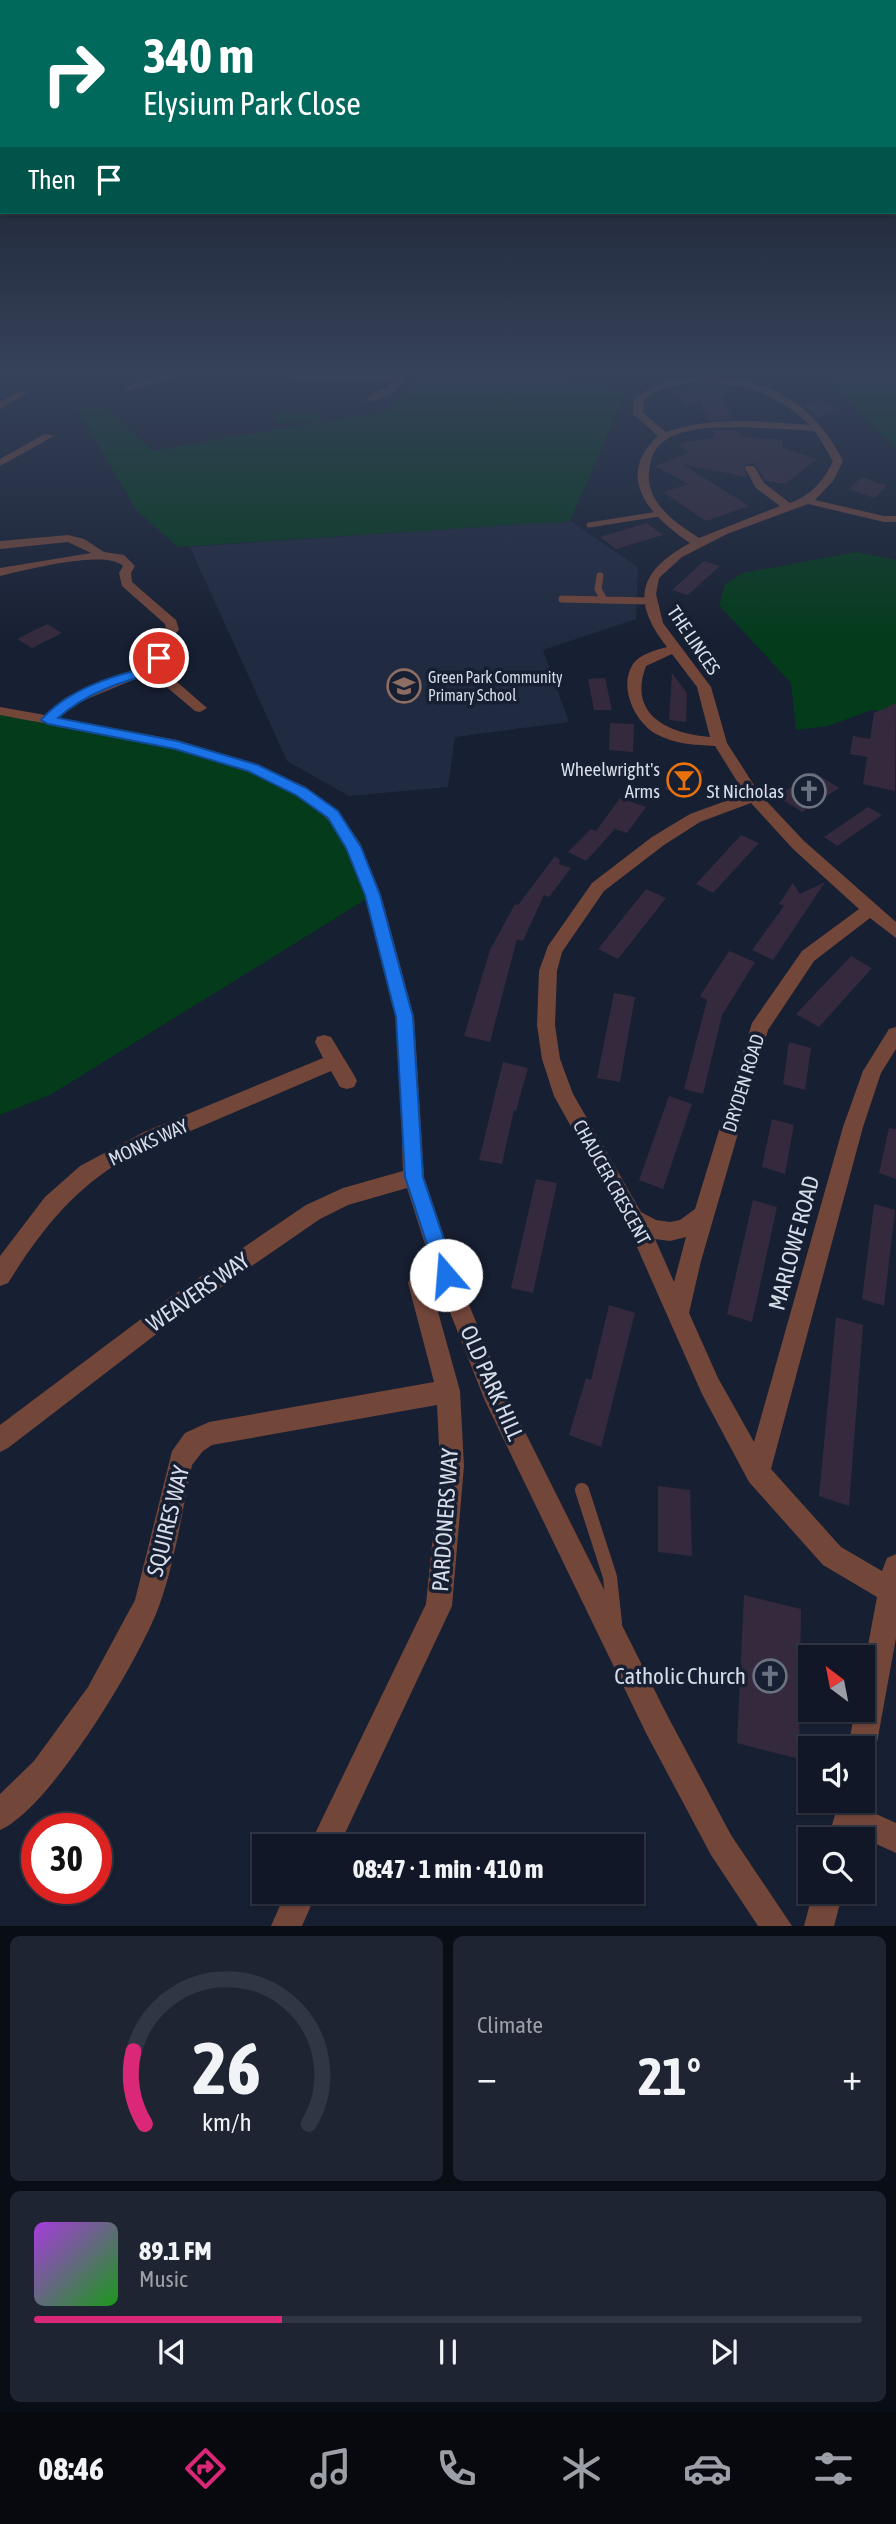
<!DOCTYPE html>
<meta charset="utf-8">
<style>
:root{--surface:#111726;--page:#1e2432;--text:#f1f3f6;--muted:#9c9fa7;--line:#303643;--accent:#db2777}
body{margin:0;font-family:"Asap Condensed",sans-serif;background:var(--page);color:var(--text);height:100vh;display:flex;flex-direction:column;font-size:26px;white-space:nowrap}
*{box-sizing:border-box;margin:0}
p{font-size:23px;color:var(--muted)}
.icon{flex:none;width:38px;height:38px;fill:none;stroke:currentColor;stroke-width:2;stroke-linecap:round;stroke-linejoin:round}
.map{position:relative;height:1926px;overflow:hidden}
.sheet{display:flex;flex-direction:column;gap:10px;padding:10px;background:#090d15;flex:1}
.sheet>*{flex:none}
.hud{position:absolute;left:0px;top:0px;width:896px;height:214px;box-shadow:0 2px 5px #0004,0 0 0 2px var(--line);background:#00695c;color:#fff;overflow:hidden}
.needle{width:46px;rotate:328deg}
.tools{position:absolute;left:798px;top:1645px;display:grid;gap:14px}
.tools a{display:grid;place-items:center;width:77px;height:77px;border-radius:0px;background:var(--surface);box-shadow:0 2px 5px #0004,0 0 0 2px var(--line);font-size:35px}
.speed{position:absolute;left:21px;top:1813px;display:flex;gap:14px;font-size:35px;font-weight:700;text-align:center}
.speed>*{display:grid;place-content:center;width:91px;height:91px;border-radius:50%;background:var(--surface);box-shadow:0 2px 5px #0004,0 0 0 2px var(--line);line-height:1}
.speed .limit{border:10px solid #d22;background:#fff;color:#111}
.pin{position:absolute;display:grid;place-items:center;width:60px;height:60px;color:#fff;margin:-30px;border:4px solid #fff;border-radius:50%;box-shadow:0 2px 7px #0007}
.me{position:absolute;width:77px;margin:-38px;rotate:342deg;stroke-linejoin:round;filter:drop-shadow(0 0 5px #0008)}
.turn{display:flex;align-items:center;gap:24px;height:147px;padding:0 28px;font-size:32px}
.turn .icon{width:91px;height:91px;stroke-width:2.5}
.turn b{display:block;font-size:49px;line-height:60px}
.then{display:flex;align-items:center;height:66px;padding:0 28px;background:#0003;gap:14px;font-size:26px}
.big{font-size:52px;font-weight:700;line-height:1.1}
.sheet .card{flex:1;display:flex;flex-direction:column;justify-content:center;gap:10px;min-width:0;padding:0 24px;border-radius:10px;background:var(--page)}
.sheet .dial{align-items:center;gap:0}
.dial svg{height:182px;overflow:visible;fill:none;stroke:var(--line);stroke-width:7;stroke-linecap:round;text-anchor:middle}
.dial text{fill:var(--text);stroke:none}
.song{display:flex;align-items:center;gap:21px}
.cover{width:84px;height:84px;border-radius:10px;background:linear-gradient(135deg,hsl(280 70% 55%),hsl(120 70% 35%))}
.played{height:7px;border-radius:4px;background:linear-gradient(90deg,var(--accent) 30%,var(--line) 30%)}
.keys{display:flex;justify-content:space-around;direction:ltr}
.heat{display:flex;justify-content:space-between;align-items:center;font-size:38px;direction:ltr}
.sheet .tiles{flex:1;display:grid;gap:10px;grid-template-columns:1fr 1fr}
.card:last-child{grid-column:span 2}
.trip{position:absolute;left:252px;top:1834px;width:392px;height:70px;border-radius:0px;background:var(--surface);box-shadow:0 2px 5px #0004,0 0 0 2px var(--line);font-weight:700;line-height:70px;text-align:center}
.tab-bar{display:flex;height:112px;justify-content:space-around;align-items:center;background:#07090f;color:var(--muted)}
.tab-bar .icon{width:49px;height:49px}
.tab-bar .current{color:var(--accent)}
.tab-bar b{font-size:32px;color:var(--text)}
.map>svg:first-child{display:block}
.built{fill:#202a41}
.green{fill:#033b1b}
.building{fill:#352a3d}
.lines{fill:none;stroke-linecap:round;stroke-linejoin:round}
.lane-far2{stroke:#73463a;stroke-width:5}
.lane-far1{stroke:#73463a;stroke-width:7}
.lane{stroke:#73463a;stroke-width:14}
.street{fill:#73463a;fill-rule:evenodd}
.route{fill:#1a73e8;stroke:#114b97;stroke-width:2}
.labels{text-anchor:middle;dominant-baseline:central;stroke-width:7;stroke-linejoin:round;paint-order:stroke}
.far-poi-label{font-size:16px;fill:#d6dce8;stroke:#171f32;text-anchor:start}
.street-label{font-size:19px;fill:#d6dce8;stroke:#171f32}
.poi-label{font-size:19px;fill:#d6dce8;stroke:#171f32;text-anchor:end}
.near-street-label{font-size:23px;fill:#d6dce8;stroke:#171f32}
.near-poi-label{font-size:23px;fill:#d6dce8;stroke:#171f32;text-anchor:end}
</style>
<div class="map">
<svg width="896" height="1926" viewBox="0 0 896 1926">
<rect width="100%" height="100%" fill="#171f32"/>
<path class="built" d="M570,521L638,567L636,619L543,650L569,722L455,737L448,787L349,796L287,761L190,547Z"/>
<path class="green" d="M421,375H569L564,378L626,392L570,521L178,547L136,510L77,407L109,408L152,451L320,422L276,423V412L321,411L322,422L385,411Z
M823,375H896V449Z
M856,552L896,560V714L872,710L828,726L796,730L791,683L719,605L725,584L743,573Z
M0,711L177,745L253,768L333,815L373,895L50,1095L0,1115Z"/>
<path class="building" d="M730,387L731,392L721,395L732,419L708,420L700,402L689,406L672,390Z
M819,400L840,409L819,417L803,406Z
M713,430H737L740,436L782,440V448L817,459L785,484L766,481L754,463L744,465L747,477L682,464L749,506L706,521L663,492L689,484L655,466L689,453L678,444L715,437Z
M862,477L887,486L874,498L848,489Z
M647,523L663,535L616,549L600,537Z
M704,561L720,566L688,595L672,590Z
M47,624L62,633L32,648L17,639Z
M672,673L687,693L686,722L669,720Z
M605,678L612,710H594L588,679Z
M896,703L895,791L863,784L867,757L850,754L853,736L870,739L874,713Z
M610,723L634,724L633,752L609,750Z
M680,764L704,771L689,797L665,789Z
M814,772L839,788L802,812L777,796Z
M620,798L646,807L627,833L615,829L586,861L568,852L591,829L596,831Z
M868,807L882,815L837,846L824,837Z
M741,835L759,843L713,893L696,884Z
M555,856L560,860L559,864L571,868L549,897L544,895L523,941L517,939L490,1042L464,1036L490,950L515,904L518,905Z
M825,882L773,960L752,950L784,906L779,904L793,883L800,894Z
M646,889L666,898L618,959L598,949Z
M729,951L755,962L722,1015L703,1094L684,1089L707,1000L700,996Z
M851,956L872,968L819,1027L796,1014Z
M614,993L635,997L620,1082L597,1078Z
M789,1042L811,1048L805,1090L783,1084Z
M503,1062L528,1068L516,1111L514,1110L502,1164L479,1160Z
M669,1096L692,1104L663,1189L639,1180Z
M772,1119L794,1125L785,1174L762,1167Z
M889,1128L896,1129V1179L879,1173Z
M536,1179L557,1183L533,1293L511,1288Z
M753,1200L777,1207L752,1322L727,1314Z
M874,1204L895,1210L884,1306L862,1299Z
M609,1305L635,1313L601,1447L569,1435L586,1378L591,1380Z
M836,1317L863,1325L849,1506L819,1496Z
M658,1486L690,1490L692,1556L658,1552Z
M744,1595L801,1609L799,1759L737,1743Z"/>
<g class="lines">
<path class="lane-far2" d="M294,378L403,379
M589,525L659,514"/>
<path class="lane-far1" d="M600,576L598,589L603,598
M562,599L649,601"/>
<path class="lane" d="M582,1490L610,1577L615,1623"/>
<path class="street" d="M166,375H184L129,390L124,387Z
M399,375H408C401,389 383,401 367,401V397L394,383Z
M699,376C767,377 812,400 843,461L833,481L815,500L884,516H896V522H884L808,504L727,534L682,557L659,578L656,594L663,623L711,687L727,743L759,793L804,841L896,922V938L870,918L814,961L768,1030L701,1261L689,1313L718,1378L754,1442L843,1127L863,1071L889,1029L896,1027V1049L881,1073L863,1127L771,1469L841,1547L882,1571L887,1558L896,1554V1638L876,1748L872,1758L863,1762V1748H848L855,1710H863V1672L877,1597L823,1565L749,1482L702,1394L633,1238L554,1096L542,1059L537,1025L539,971L548,946L592,883L652,837L690,814L745,794L715,746C695,745 674,744 656,734C635,722 618,687 633,664C640,654 656,650 667,647C630,600 639,571 690,543C651,517 613,477 658,436L633,414L634,399L656,384ZM699,382C743,383 778,394 810,425C762,421 712,416 666,432L643,413L644,400C660,387 678,383 699,382ZM742,427L815,431L833,461C824,481 810,496 790,503L764,483L754,466H746L745,468L756,488L780,506L699,538C674,522 642,500 650,466C652,454 656,446 667,439C688,426 718,428 742,427ZM672,654L697,687L710,737C670,734 627,716 646,666ZM751,803L793,849L859,909L802,951L752,1023L695,1209L680,1220L670,1222L656,1220L641,1212L573,1094L560,1059L555,1025L557,971L562,952L604,891L664,845L700,822ZM686,1237L674,1282L655,1239L670,1241Z
M19,391L27,393L0,409V402Z
M45,434L54,436L0,466V459Z
M68,535L84,539L104,552L124,555L135,566L131,573L132,582L176,620L179,630L165,643L161,668L207,708L200,712L195,711L150,673L75,704L59,718L177,740L258,765L306,787L338,811L360,843L381,895L414,1017L424,1177L457,1275L502,1386L666,1713L731,1835L792,1926H758L711,1855L646,1733L485,1401L440,1287L432,1290L460,1391L464,1466L452,1606L339,1846H309L426,1604L440,1466L437,1405L212,1445L203,1451L192,1465C182,1510 175,1563 159,1606C140,1659 50,1809 0,1830V1794L34,1761L88,1687L135,1600L172,1451L185,1433L209,1422L434,1382L408,1283L411,1276L433,1269L407,1188L348,1205L320,1219L185,1312L8,1448L0,1452V1425L169,1298L306,1205L343,1188L403,1171C401,1123 403,1064 396,1017C393,1000 387,982 383,965C372,922 360,850 326,818C255,749 95,734 0,715V707L45,715L65,698L149,664L152,643L166,629L165,624L122,586L119,573L123,566C105,549 26,570 0,576V568L91,553L68,542L0,549V541Z
M324,1035L331,1037L354,1075L357,1081L354,1087L347,1089L340,1087L331,1071L125,1159C72,1190 40,1232 8,1283L0,1286V1256L45,1197L80,1166L144,1132L323,1058L315,1042L317,1037Z
M863,1791L867,1801L865,1809L896,1823V1853L859,1836L858,1839H828L839,1801H863Z
M286,1892H317L302,1926H271Z
M813,1892H843L834,1926H804Z"/>
</g>
<linearGradient id="sky" x2="0" y2="1"><stop stop-color="#0d111c"/><stop offset="0.58" stop-color="#36425a"/><stop offset="1" stop-color="#36425a" stop-opacity="0"/></linearGradient>
<rect width="896" height="645" fill="url(#sky)"/>
<path class="route" d="M159,654L165,658L159,672C122,681 86,693 58,718L177,741L258,765L306,788L338,811L361,847L380,895L413,1017L423,1177L456,1275L453,1281L446,1284L439,1281L405,1177L396,1017L365,895L346,848L328,818L296,795L248,771L175,749L48,724L41,720C67,690 111,676 149,667L155,655Z"/>
<defs>
<symbol id="school-ring" viewBox="-11 -11 22 22"><circle r="9.5" fill="#171f32" stroke="#8d6e63" stroke-width="1.5"/><path d="M0-5L7-2L0 1L-7-2ZM-4 1L0 2.5L4 1V4Q0 6-4 4Z" fill="#8d6e63"/></symbol>
<symbol id="bar-ring" viewBox="-11 -11 22 22"><circle r="9.5" fill="#171f32" stroke="#e8710a" stroke-width="1.5"/><path d="M-6-5H6L.8 .8V4.5H3.5V6h-7V4.5H-.8V.8Z" fill="#e8710a"/></symbol>
<symbol id="church-ring" viewBox="-11 -11 22 22"><circle r="9.5" fill="#171f32" stroke="#6b7280" stroke-width="1.5"/><path d="M-1.2-6h2.4v3.5h3.3v2.4h-3.3V6h-2.4V-.1h-3.3v-2.4h3.3Z" fill="#6b7280"/></symbol>
</defs>
<g fill-rule="evenodd">
<use href="#school-ring" x="385" y="667" width="38" height="38"/>
<use href="#bar-ring" x="665" y="761" width="38" height="38"/>
<use href="#church-ring" x="790" y="772" width="38" height="38"/>
<use href="#church-ring" x="751" y="1657" width="38" height="38"/>
</g>
<g class="labels">
<g class="far-poi-label">
<text x="428" y="677">Green Park Community<tspan x="428" dy="18">Primary School</tspan></text>
</g>
<g class="street-label">
<text transform="translate(694 640) rotate(56)">THE LINCES</text>
<text transform="translate(743 1083) rotate(-73)">DRYDEN ROAD</text>
<text transform="translate(148 1142) rotate(-25)">MONKS WAY</text>
<text transform="translate(612 1182) rotate(61)">CHAUCER CRESCENT</text>
</g>
<g class="poi-label">
<text x="660" y="769">Wheelwright's<tspan x="660" dy="22">Arms</tspan></text>
<text x="784" y="791">St Nicholas</text>
</g>
<g class="near-street-label">
<text transform="translate(794 1243) rotate(-75)">MARLOWE ROAD</text>
<text transform="translate(198 1292) rotate(-35)">WEAVERS WAY</text>
<text transform="translate(492 1383) rotate(66)">OLD PARK HILL</text>
<text transform="translate(445 1520) rotate(-86)">PARDONERS WAY</text>
<text transform="translate(168 1521) rotate(-76)">SQUIRES WAY</text>
</g>
<g class="near-poi-label">
<text x="746" y="1676">Catholic Church</text>
</g>
</g>
</svg>
<div class="tools">
<a><svg class="needle" viewBox="-14 -14 28 28"><path d="M0-13l5 13h-10z" fill="#e53935"/><path d="M0 13l5-13h-10z" fill="#9c9fa7"/></svg></a>
<a><svg class="icon" aria-label="sound" viewBox="0 0 24 24"><path d="M4 9h4l5-4v14l-5-4H4zM17 9q2 3 0 6"/></svg></a>
<a><svg class="icon" aria-label="search" viewBox="0 0 24 24"><circle cx="10" cy="10" r="6"/><path d="M15 15l6 6"/></svg></a>
</div>
<div class="speed"><div class="limit">30</div></div>
<div class="pin" style="left:159px;top:658px;background:#d93025"><svg class="icon" aria-label="arrive" viewBox="0 0 24 24"><path d="M6 21V4h12l-3 4 3 4H6"/></svg></div>
<svg class="me" style="left:446px;top:1275px" viewBox="-20 -20 40 40"><circle r="19" fill="#fff"/><path d="M0-13L10 11 0 6-10 11z" fill="#1a73e8"/></svg>
<div class="trip">08:47 · 1 min · 410 m</div>
<div class="hud">
<div class="turn"><svg class="icon" aria-label="right" viewBox="0 0 24 24"><path d="M7 20v-9h11M14 6l5 5-5 5"/></svg><div><b>340 m</b>Elysium Park Close</div></div>
<div class="then">Then<svg class="icon" aria-label="arrive" viewBox="0 0 24 24"><path d="M6 21V4h12l-3 4 3 4H6"/></svg></div>
</div>
</div>
<section class="sheet">
<div class="tiles">
<div class="card dial"><svg viewBox="0 0 100 80">
<path d="M14 69A42 42 0 1 1 86 69"/>
<path d="M14 69A42 42 0 0 1 9 37" stroke="#db2777"/>
<text x="50" y="56" font-size="32" font-weight="700">26</text>
<text x="50" y="72" font-size="11">km/h</text>
</svg></div>
<div class="card"><p>Climate</p>
<div class="heat"><a>−</a><b class="big">21°</b><a>+</a></div>
</div>
<div class="card">
<div class="song"><i class="cover"></i><div><b>89.1 FM</b><p>Music</p></div></div>
<div class="played"></div>
<div class="keys"><svg class="icon" aria-label="previous" viewBox="0 0 24 24"><path d="M18 5L8 12l10 7zM5 5v14"/></svg><svg class="icon" aria-label="pause" viewBox="0 0 24 24"><path d="M8 5v14M16 5v14"/></svg><svg class="icon" aria-label="next" viewBox="0 0 24 24"><path d="M6 5l10 7-10 7zM19 5v14"/></svg></div>
</div>
</div>
</section>
<nav class="tab-bar">
<b>08:46</b>
<svg class="icon current" aria-label="directions" viewBox="0 0 24 24"><path d="M12 3l9 9-9 9-9-9zM9 14v-3h6M13 9l2 2-2 2"/></svg>
<svg class="icon" aria-label="music" viewBox="0 0 24 24"><path d="M9 18V5l10-2v13"/><circle cx="6" cy="18" r="3"/><circle cx="16" cy="16" r="3"/></svg>
<svg class="icon" aria-label="phone" viewBox="0 0 24 24"><path d="M5 4h4l2 5-3 2q2 4 5 5l2-3 5 2v4C11 20 4 13 5 4z"/></svg>
<svg class="icon" aria-label="climate" viewBox="0 0 24 24"><path d="M12 3v18M4 7l16 10M4 17L20 7"/></svg>
<svg class="icon" aria-label="car" viewBox="0 0 24 24"><path d="M5 17H2v-5l4-1 3-4h7l3 4 3 1v5h-3M9 17h6M6 11h13"/><circle cx="7" cy="17" r="2"/><circle cx="17" cy="17" r="2"/></svg>
<svg class="icon" aria-label="filters" viewBox="0 0 24 24"><path d="M4 7h16M4 17h16"/><circle cx="9" cy="7" r="2"/><circle cx="15" cy="17" r="2"/></svg>
</nav>
